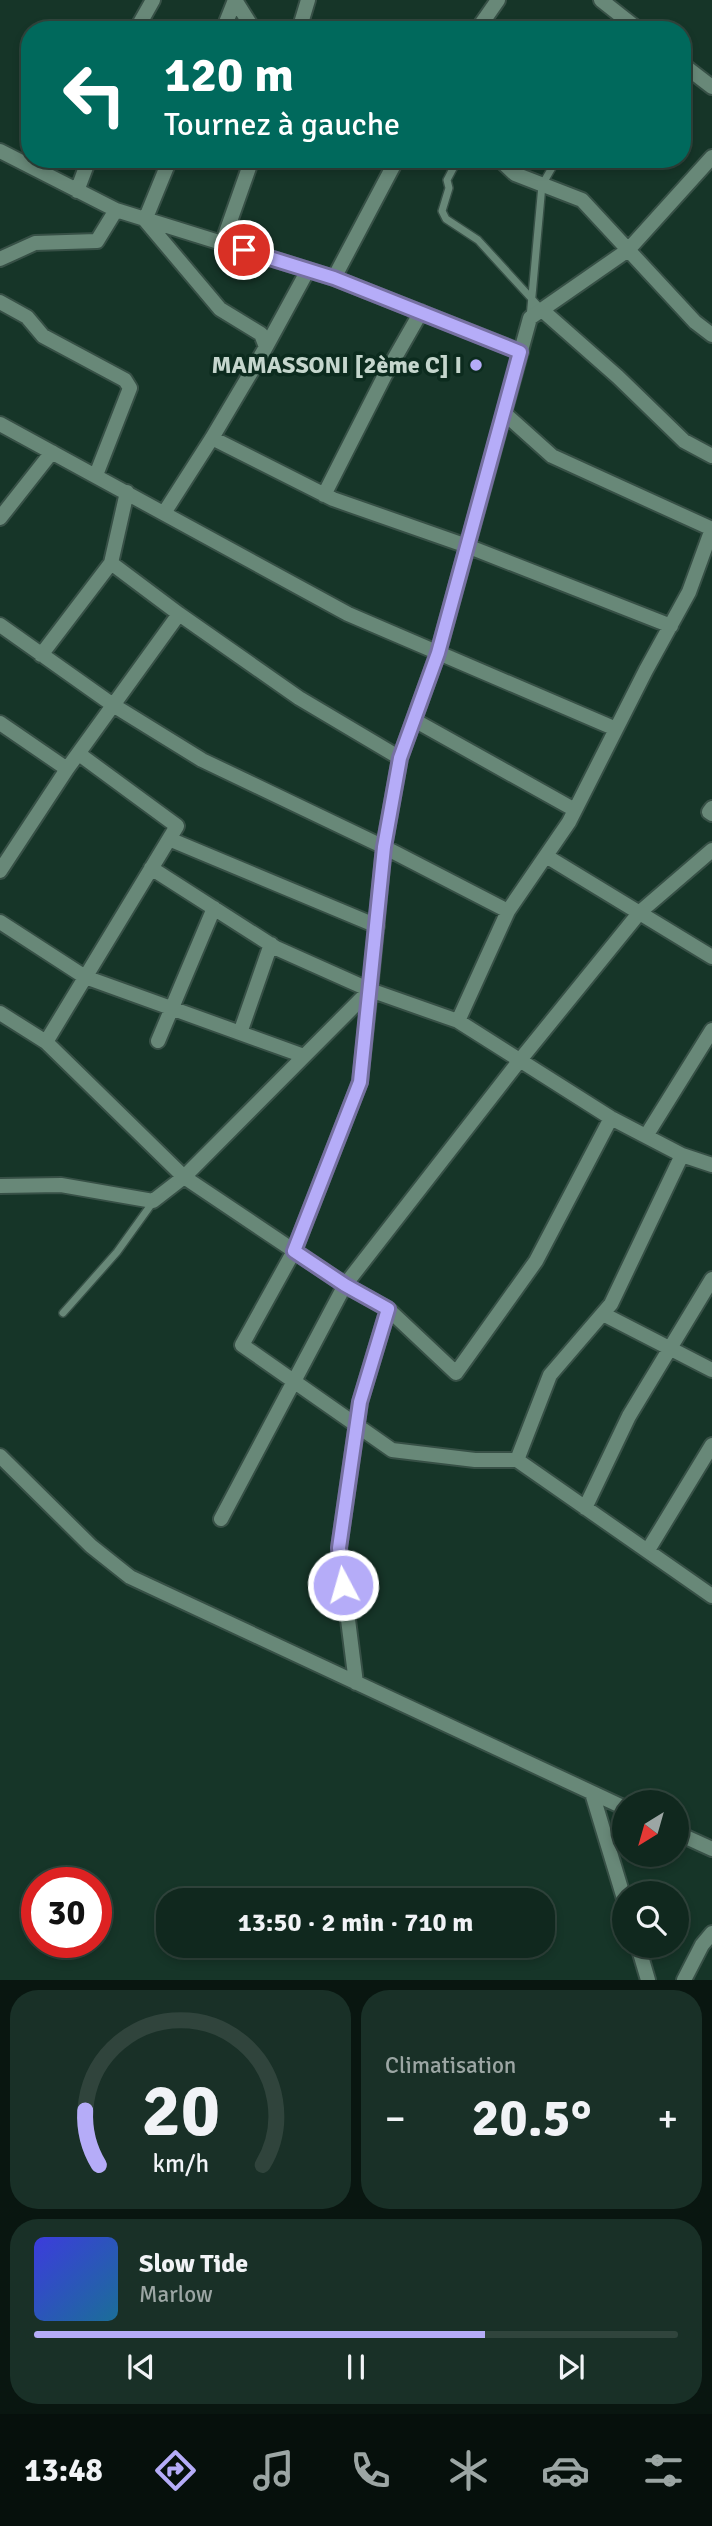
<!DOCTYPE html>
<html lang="fr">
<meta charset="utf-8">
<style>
:root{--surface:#10281e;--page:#193027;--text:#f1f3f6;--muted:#9ca6a4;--line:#30443c;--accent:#b5acf8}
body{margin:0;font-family:Signika,sans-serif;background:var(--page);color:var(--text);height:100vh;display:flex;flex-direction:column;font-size:26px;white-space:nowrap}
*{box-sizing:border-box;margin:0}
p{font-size:23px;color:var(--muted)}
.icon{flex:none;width:38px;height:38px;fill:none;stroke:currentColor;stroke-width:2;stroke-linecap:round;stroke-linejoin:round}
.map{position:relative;height:1980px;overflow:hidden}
.side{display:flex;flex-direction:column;gap:10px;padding:10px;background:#091610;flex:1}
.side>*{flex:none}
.top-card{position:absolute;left:21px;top:21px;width:670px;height:147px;border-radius:28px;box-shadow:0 4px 10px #0003,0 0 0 2px var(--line);background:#00695c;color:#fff;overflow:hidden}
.needle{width:46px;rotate:217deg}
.controls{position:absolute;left:612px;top:1790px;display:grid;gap:14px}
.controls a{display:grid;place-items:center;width:77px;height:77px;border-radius:50%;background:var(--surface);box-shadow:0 4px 10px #0003,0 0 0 2px var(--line);font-size:35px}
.speed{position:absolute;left:21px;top:1867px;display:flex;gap:14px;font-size:35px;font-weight:700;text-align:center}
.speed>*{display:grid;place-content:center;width:91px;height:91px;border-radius:50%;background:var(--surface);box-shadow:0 4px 10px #0003,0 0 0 2px var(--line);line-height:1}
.speed .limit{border:10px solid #d22;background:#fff;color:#111}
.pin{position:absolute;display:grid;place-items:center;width:60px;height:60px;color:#fff;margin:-30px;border:4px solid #fff;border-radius:50%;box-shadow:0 2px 7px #0007}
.me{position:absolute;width:77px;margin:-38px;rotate:354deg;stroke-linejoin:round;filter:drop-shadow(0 0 5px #0008)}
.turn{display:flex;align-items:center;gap:24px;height:147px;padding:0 28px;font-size:32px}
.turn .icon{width:91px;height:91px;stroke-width:2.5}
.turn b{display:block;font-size:49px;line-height:60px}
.big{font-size:52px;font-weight:800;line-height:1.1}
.side .widget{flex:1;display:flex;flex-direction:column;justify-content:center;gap:10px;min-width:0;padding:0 24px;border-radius:28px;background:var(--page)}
.side .dial{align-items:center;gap:0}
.dial svg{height:182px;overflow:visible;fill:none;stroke:var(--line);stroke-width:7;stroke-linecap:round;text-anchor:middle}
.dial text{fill:var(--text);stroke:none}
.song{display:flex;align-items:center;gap:21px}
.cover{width:84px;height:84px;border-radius:10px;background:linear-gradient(135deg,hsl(240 70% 55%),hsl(200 70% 35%))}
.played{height:7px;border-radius:4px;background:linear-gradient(90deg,var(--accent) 70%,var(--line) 70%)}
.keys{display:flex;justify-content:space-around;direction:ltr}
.heat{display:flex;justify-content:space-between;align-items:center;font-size:38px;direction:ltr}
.side .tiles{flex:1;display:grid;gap:10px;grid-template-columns:1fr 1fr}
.widget:last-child{grid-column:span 2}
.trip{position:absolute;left:156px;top:1888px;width:399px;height:70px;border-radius:28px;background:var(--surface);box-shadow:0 4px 10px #0003,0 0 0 2px var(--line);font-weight:800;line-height:70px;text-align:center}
.menu{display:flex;height:112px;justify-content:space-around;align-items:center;background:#06100c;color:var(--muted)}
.menu .icon{width:49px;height:49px}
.menu .on{color:var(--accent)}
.menu b{font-size:32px;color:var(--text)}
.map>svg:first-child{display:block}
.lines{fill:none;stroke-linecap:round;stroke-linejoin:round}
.service-casing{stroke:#375046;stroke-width:10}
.minor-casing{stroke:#375046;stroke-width:18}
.service{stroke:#688878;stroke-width:7}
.minor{stroke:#688878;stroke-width:14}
.route-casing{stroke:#7670a1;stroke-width:18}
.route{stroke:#b5acf8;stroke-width:12}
.poi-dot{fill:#b5acf8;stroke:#0c2b1e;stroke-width:2.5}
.labels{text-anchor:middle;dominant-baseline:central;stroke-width:7;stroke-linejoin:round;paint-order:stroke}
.poi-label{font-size:24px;font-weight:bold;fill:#c5d6cd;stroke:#0c2b1e;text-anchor:end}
</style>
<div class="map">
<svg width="712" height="1980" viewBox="0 0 712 1980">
<rect width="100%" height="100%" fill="#163528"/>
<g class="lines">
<defs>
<path id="service" d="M458,159L447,180L449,188L442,211L446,219L478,240L542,310
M530,318L542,185L557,159
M63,1313L117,1252L153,1202"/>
<path id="minor" d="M235,0L252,27L257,30
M601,0L639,30
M136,30L153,0
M223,30L235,0
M299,30L308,0
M477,30L498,0
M682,64L712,87
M0,151L116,210L334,278L521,352
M499,159L515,174L582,200L695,322L712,335
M77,191L89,159
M222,244L252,159
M0,259L35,243L97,241L116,210
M334,278L397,159
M0,302L27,317L43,336L125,380L130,388L96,475
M542,310L618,377L684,441L712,456
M266,347L308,270
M504,413L552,456L712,529
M0,424L348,614L616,729
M212,438L333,499L467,546L671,626
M324,495L385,375L421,312
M164,513L212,438L266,347L261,334L220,309L145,220L170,159
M0,518L52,452
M111,563L179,614L299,698L400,758
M0,625L113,705L202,760L384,847L508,911
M41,655L111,563L127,492
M414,720L575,810
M0,723L67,769
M712,808L709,812L712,814
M169,839L377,926
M546,856L712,957
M151,868L276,948L370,990L458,1021L611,1118L682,1155L712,1165
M0,871L67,769L179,614
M0,922L85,977L304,1056
M370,990L360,1082L294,1251L242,1345L392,1450L475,1460H517L712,1596
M0,1013L46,1042L184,1177L345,1285L388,1309L360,1402L339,1548L356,1683
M458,1021L508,911L569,822L646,670L689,592L712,529
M240,1033L271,944
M158,1041L214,908
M46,1042L177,826L79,754
M646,1136L712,1030
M0,1186L61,1185L153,1201L184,1177L370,990L384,847L400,758L438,653L530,318L628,250L712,157
M388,1309L456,1373L536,1261L611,1118
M603,1314L712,1370
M0,1456L91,1546L130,1577L625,1808
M517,1460L550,1375L611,1304L682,1155
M585,1508L629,1416L712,1279
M221,1519L345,1285L520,1060L640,912L712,850
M648,1550L712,1445
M592,1793L625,1902
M677,1833L712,1849
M638,1946L648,1980
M684,1980L702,1945L712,1933"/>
</defs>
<use href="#service" class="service-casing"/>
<use href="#minor" class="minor-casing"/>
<use href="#service" class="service"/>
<use href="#minor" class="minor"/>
</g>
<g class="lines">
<defs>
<path id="route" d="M244,250L334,278L520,352L438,653L400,758L384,847L360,1082L294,1251L345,1285L388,1309L360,1402L339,1548L343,1585"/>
</defs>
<use href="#route" class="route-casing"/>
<use href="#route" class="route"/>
</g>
<circle class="poi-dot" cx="476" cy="365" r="7"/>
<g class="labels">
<g class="poi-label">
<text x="462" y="365">MAMASSONI [2ème C] I</text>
</g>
</g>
</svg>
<div class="controls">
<a><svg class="needle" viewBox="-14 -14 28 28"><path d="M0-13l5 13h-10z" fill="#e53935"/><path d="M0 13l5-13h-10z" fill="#9ca6a4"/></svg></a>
<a><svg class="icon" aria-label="search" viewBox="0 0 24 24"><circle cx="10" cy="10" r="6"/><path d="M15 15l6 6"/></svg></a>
</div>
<div class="speed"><div class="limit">30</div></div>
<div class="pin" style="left:244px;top:250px;background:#d93025"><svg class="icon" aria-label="arrive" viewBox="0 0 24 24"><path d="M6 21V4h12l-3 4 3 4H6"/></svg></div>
<svg class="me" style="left:343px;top:1585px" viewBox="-20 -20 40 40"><circle r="17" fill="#b5acf8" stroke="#fff" stroke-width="3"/><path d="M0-11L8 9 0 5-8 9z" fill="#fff"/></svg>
<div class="trip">13:50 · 2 min · 710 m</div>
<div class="top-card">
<div class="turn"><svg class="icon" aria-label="left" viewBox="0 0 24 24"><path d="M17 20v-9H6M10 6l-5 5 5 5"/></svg><div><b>120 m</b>Tournez à gauche</div></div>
</div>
</div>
<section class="side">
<div class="tiles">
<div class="widget dial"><svg viewBox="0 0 100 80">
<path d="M14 69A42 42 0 1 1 86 69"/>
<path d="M14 69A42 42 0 0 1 8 45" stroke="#b5acf8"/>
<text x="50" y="56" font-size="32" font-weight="700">20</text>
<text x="50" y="72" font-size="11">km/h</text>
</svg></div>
<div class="widget"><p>Climatisation</p>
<div class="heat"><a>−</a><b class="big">20.5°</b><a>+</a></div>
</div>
<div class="widget">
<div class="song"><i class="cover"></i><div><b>Slow Tide</b><p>Marlow</p></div></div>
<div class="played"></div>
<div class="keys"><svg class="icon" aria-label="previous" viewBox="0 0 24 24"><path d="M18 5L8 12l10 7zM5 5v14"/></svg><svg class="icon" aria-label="pause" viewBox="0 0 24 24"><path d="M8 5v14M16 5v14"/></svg><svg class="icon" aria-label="next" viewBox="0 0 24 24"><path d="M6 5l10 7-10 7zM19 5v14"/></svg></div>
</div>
</div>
</section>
<nav class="menu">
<b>13:48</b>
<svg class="icon on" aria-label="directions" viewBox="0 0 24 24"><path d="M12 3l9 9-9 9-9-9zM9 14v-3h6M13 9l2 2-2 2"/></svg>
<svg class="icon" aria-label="music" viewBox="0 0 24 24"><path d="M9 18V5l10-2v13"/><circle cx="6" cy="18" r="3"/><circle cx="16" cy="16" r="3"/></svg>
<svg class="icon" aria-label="phone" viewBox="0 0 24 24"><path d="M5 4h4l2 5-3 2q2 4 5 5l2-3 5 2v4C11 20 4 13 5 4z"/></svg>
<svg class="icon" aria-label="climate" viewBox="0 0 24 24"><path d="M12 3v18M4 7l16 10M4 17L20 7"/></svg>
<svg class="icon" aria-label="car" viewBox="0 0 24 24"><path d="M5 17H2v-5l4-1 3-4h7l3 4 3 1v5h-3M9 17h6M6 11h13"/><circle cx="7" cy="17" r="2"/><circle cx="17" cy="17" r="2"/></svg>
<svg class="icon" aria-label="filters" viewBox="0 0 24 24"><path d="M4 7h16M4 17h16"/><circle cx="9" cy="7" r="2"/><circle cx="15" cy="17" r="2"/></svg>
</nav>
